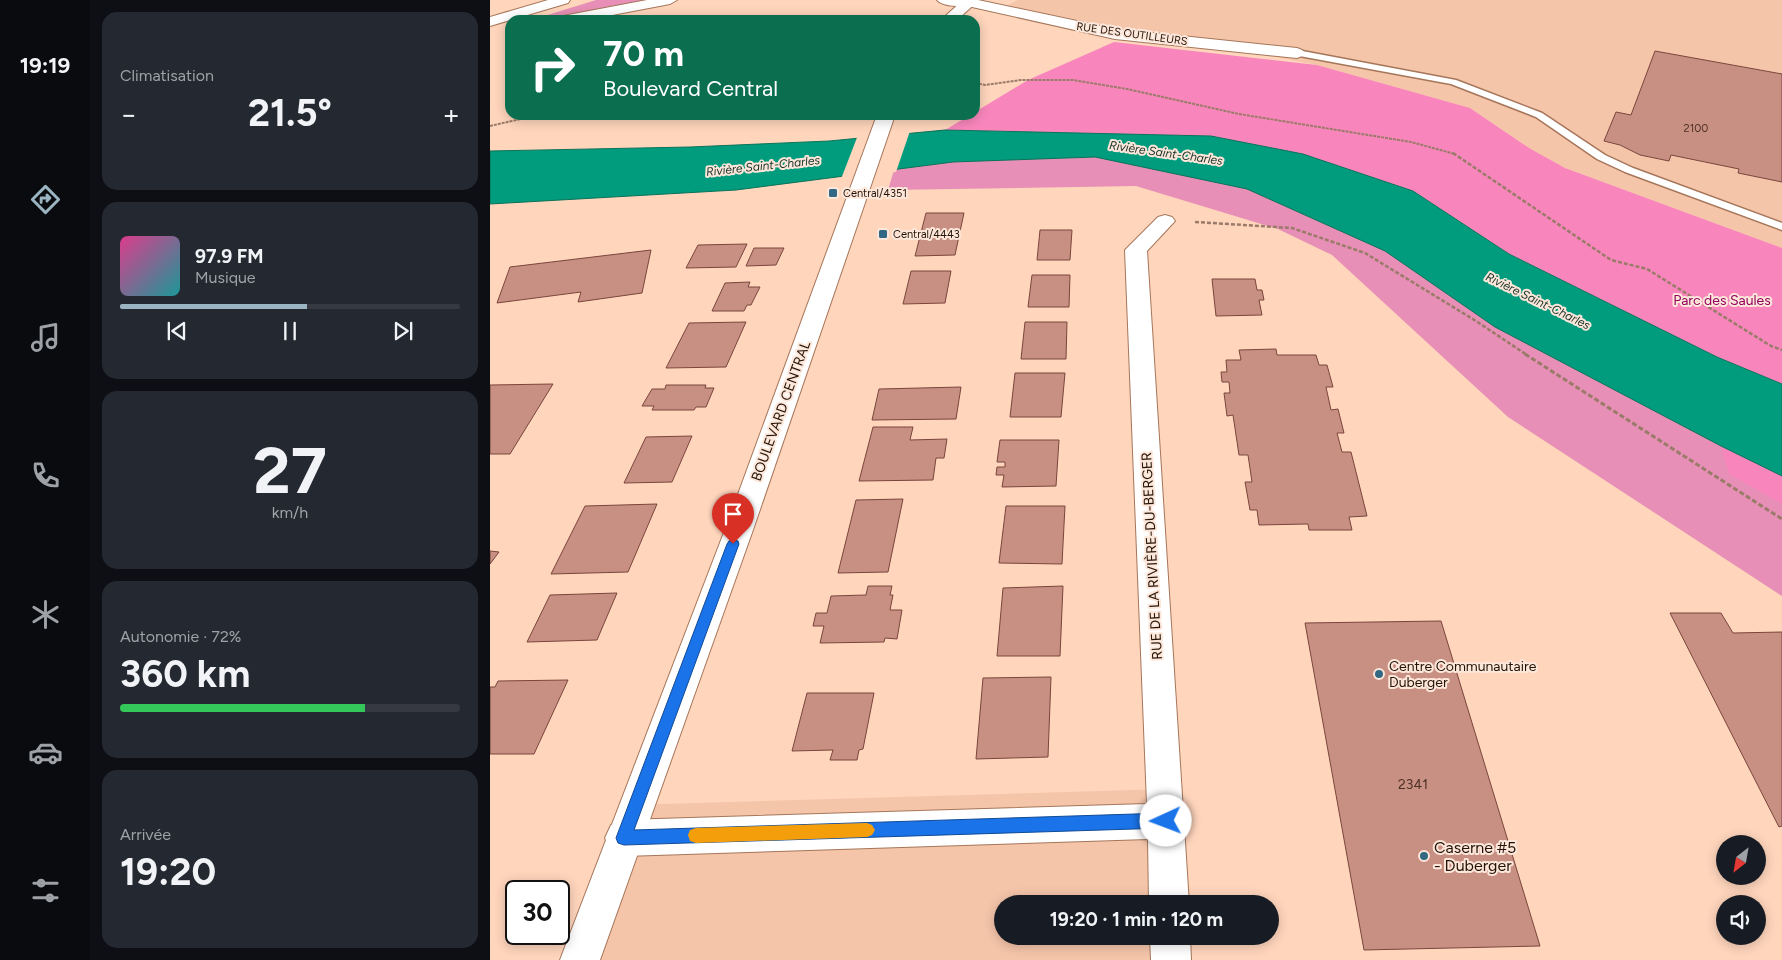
<!DOCTYPE html>
<html lang="fr">
<meta charset="utf-8">
<style>
:root{--surface:#171b24;--page:#242831;--text:#f1f3f6;--muted:#9ea1a6;--line:#363941;--accent:#9bb4c2}
body{margin:0;font-family:Figtree,sans-serif;background:var(--page);color:var(--text);height:100vh;display:flex;flex-direction:column;font-size:19px;white-space:nowrap}
*{box-sizing:border-box;margin:0}
p{font-size:16px;color:var(--muted)}
.icon{flex:none;width:28px;height:28px;fill:none;stroke:currentColor;stroke-width:2;stroke-linecap:round;stroke-linejoin:round}
.map{position:relative;flex:1;overflow:hidden}
.sheet{display:flex;flex-direction:column;gap:12px;padding:12px;background:#0d0f14;width:400px}
.sheet>*{flex:none}
.guide{position:absolute;left:15px;top:15px;width:475px;height:105px;border-radius:15px;box-shadow:0 2px 12px #0003;background:#0b6e4f;color:#fff;overflow:hidden}
.needle{width:32px;rotate:211deg}
.controls{position:absolute;left:1226px;top:835px;display:grid;gap:10px}
.controls a{display:grid;place-items:center;width:50px;height:50px;border-radius:50%;background:var(--surface);box-shadow:0 2px 12px #0003;font-size:25px}
.speed{position:absolute;left:15px;top:880px;display:flex;gap:10px;font-size:25px;font-weight:700;text-align:center}
.speed>*{display:grid;place-content:center;width:65px;height:65px;border-radius:50%;background:var(--surface);box-shadow:0 2px 12px #0003;line-height:1}
.speed .limit{border:2px solid #111;border-radius:8px;background:#fff;color:#111}
.pin{position:absolute;display:grid;place-items:center;width:42px;height:42px;color:#fff;margin:-51px -21px;border-radius:50% 50% 50% 0;rotate:-45deg;box-shadow:0 0 5px #0007}
.pin .icon{rotate:45deg}
.me{position:absolute;width:55px;margin:-28px;rotate:268deg;stroke-linejoin:round;filter:drop-shadow(0 0 4px #0008)}
.turn{display:flex;align-items:center;gap:18px;height:105px;padding:0 15px;font-size:22px}
.turn .icon{width:65px;height:65px;stroke-width:2.5}
.turn b{display:block;font-size:35px;line-height:42px}
.big{font-size:38px;font-weight:700;line-height:1.1}
.sheet .card{flex:1;display:flex;flex-direction:column;justify-content:center;gap:8px;min-width:0;padding:0 18px;border-radius:15px;background:var(--page)}
.sheet .dial{align-items:center;gap:0}
.dial b{font-size:65px;line-height:1}
.song{display:flex;align-items:center;gap:15px}
.cover{width:60px;height:60px;border-radius:8px;background:linear-gradient(135deg,hsl(330 70% 55%),hsl(180 70% 35%))}
.played{height:5px;border-radius:2px;background:linear-gradient(90deg,var(--accent) 55%,var(--line) 55%)}
.keys{display:flex;justify-content:space-around;direction:ltr}
.heat{display:flex;justify-content:space-between;align-items:center;font-size:28px;direction:ltr}
.charge{height:8px;border-radius:4px;background:linear-gradient(90deg,#34c759 72%,var(--line) 0)}
.trip{position:absolute;left:504px;top:895px;width:285px;height:50px;border-radius:25px;background:var(--surface);box-shadow:0 2px 12px #0003;font-weight:700;line-height:50px;text-align:center}
main{display:flex;flex:1;min-height:0}
.tabs{display:flex;flex-direction:column;width:90px;justify-content:space-around;align-items:center;background:#090b0e;color:var(--muted)}
.tabs .icon{width:35px;height:35px}
.tabs .current{color:var(--accent)}
.tabs b{font-size:22px;color:var(--text)}
.map>svg:first-child{display:block}
.built{fill:#f5c5aa}
.green{fill:#e78fb6}
.forest{fill:#f886bc}
.water{fill:#009c7d;stroke:#0b735a}
.pier{fill:#ffd5bc}
.building{fill:#c88f83;stroke:#7a463c}
.lines{fill:none;stroke-linecap:round;stroke-linejoin:round}
.lane-casing{stroke:#a6765a;stroke-width:3}
.street-casing{stroke:#a6765a;stroke-width:2}
.secondary-casing{stroke:#a6765a;stroke-width:2}
.highway-casing{stroke:#a6765a;stroke-width:2}
.path-far2{stroke:#9a7b69;stroke-width:2;stroke-dasharray:3 1;stroke-linecap:butt}
.path-far1{stroke:#9a7b69;stroke-width:2.5;stroke-dasharray:4 2;stroke-linecap:butt}
.path{stroke:#9a7b69;stroke-width:3;stroke-dasharray:5 2.5;stroke-linecap:butt}
.lane{fill:#fff;fill-rule:evenodd}
.street{fill:#fff;fill-rule:evenodd}
.secondary{fill:#fff;fill-rule:evenodd}
.highway{fill:#fff;fill-rule:evenodd}
.route{fill:#1a73e8;stroke:#114b97}
.slow{fill:#f59e0b}
.poi-dot{fill:#316883;stroke:#fde7da;stroke-width:2}
.labels{text-anchor:middle;dominant-baseline:central;stroke-width:4;stroke-linejoin:round;paint-order:stroke}
.far-street-label{font-size:11px;fill:#251207;stroke:#fde7da}
.number-label{font-size:11px;fill:#4e3126}
.far-poi-label{font-size:11px;fill:#251207;stroke:#fde7da;text-anchor:start}
.far-water-label{font-size:12px;font-style:italic;fill:#163129;stroke:#fde7da}
.park-label{font-size:14px;fill:#93005c;stroke:#fde7da}
.street-label{font-size:14px;fill:#251207;stroke:#fde7da}
.poi-label{font-size:14px;fill:#251207;stroke:#fde7da;text-anchor:start}
.near-number-label{font-size:14px;fill:#4e3126}
.near-poi-label{font-size:16px;fill:#251207;stroke:#fde7da;text-anchor:start}
</style>
<main>
<nav class="tabs">
<b>19:19</b>
<svg class="icon current" aria-label="directions" viewBox="0 0 24 24"><path d="M12 3l9 9-9 9-9-9zM9 14v-3h6M13 9l2 2-2 2"/></svg>
<svg class="icon" aria-label="music" viewBox="0 0 24 24"><path d="M9 18V5l10-2v13"/><circle cx="6" cy="18" r="3"/><circle cx="16" cy="16" r="3"/></svg>
<svg class="icon" aria-label="phone" viewBox="0 0 24 24"><path d="M5 4h4l2 5-3 2q2 4 5 5l2-3 5 2v4C11 20 4 13 5 4z"/></svg>
<svg class="icon" aria-label="climate" viewBox="0 0 24 24"><path d="M12 3v18M4 7l16 10M4 17L20 7"/></svg>
<svg class="icon" aria-label="car" viewBox="0 0 24 24"><path d="M5 17H2v-5l4-1 3-4h7l3 4 3 1v5h-3M9 17h6M6 11h13"/><circle cx="7" cy="17" r="2"/><circle cx="17" cy="17" r="2"/></svg>
<svg class="icon" aria-label="filters" viewBox="0 0 24 24"><path d="M4 7h16M4 17h16"/><circle cx="9" cy="7" r="2"/><circle cx="15" cy="17" r="2"/></svg>
</nav>
<section class="sheet">
<div class="card"><p>Climatisation</p>
<div class="heat"><a>−</a><b class="big">21.5°</b><a>+</a></div>
</div>
<div class="card">
<div class="song"><i class="cover"></i><div><b>97.9 FM</b><p>Musique</p></div></div>
<div class="played"></div>
<div class="keys"><svg class="icon" aria-label="previous" viewBox="0 0 24 24"><path d="M18 5L8 12l10 7zM5 5v14"/></svg><svg class="icon" aria-label="pause" viewBox="0 0 24 24"><path d="M8 5v14M16 5v14"/></svg><svg class="icon" aria-label="next" viewBox="0 0 24 24"><path d="M6 5l10 7-10 7zM19 5v14"/></svg></div>
</div>
<div class="card dial"><b>27</b><p>km/h</p></div>
<div class="card"><p>Autonomie · 72%</p><b class="big">360 km</b><div class="charge"></div></div>
<div class="card"><p>Arrivée</p><b class="big">19:20</b></div>
</section>
<div class="map">
<svg width="1292" height="960" viewBox="0 0 1292 960">
<rect width="100%" height="100%" fill="#ffd5bc"/>
<path class="built" d="M528,0H1292V248L1075,168L1039,148L980,108L827,65L516,6Z
M676,789L679,904H512V936H680L681,960H88L138,805Z"/>
<path class="green" d="M106,0H155L53,20L48,18Z
M606,154L761,186L900,248L1292,466V596L1018,417L842,255L788,229L646,186L398,190L405,167L463,159Z"/>
<path class="forest" d="M624,42L827,65L980,108L1039,148L1075,168L1292,248V384L1227,357L1019,254L923,191L721,136L455,130L480,115H485V112L538,80Z
M1231,446L1292,476V504L1239,474Z"/>
<path class="water" d="M455,130L721,136L813,154L923,191L1019,254L1227,357L1292,384V476L1231,446L1005,327L895,251L757,189L605,157L463,162L246,190L0,204V151L200,147L339,141Z"/>
<path class="pier" d="M420,131L406,172L351,179L368,135Z"/>
<path class="building" d="M1165,51L1292,74V182L1248,173L1249,169L1181,155L1179,161L1150,155L1130,145L1114,141L1126,112L1141,115Z
M436,213H474L465,255L425,256Z
M550,230H582L580,260H547Z
M257,244L246,267L196,268L208,245Z
M264,248H294L286,265L256,266Z
M161,250L152,293L88,302L91,292L7,303L20,267Z
M421,271H461L455,303L413,304Z
M542,275H580L579,307H538Z
M722,279H765L767,290H772L774,300H769L772,315L726,316Z
M260,282L258,287H270L261,305H257L254,311H222L235,283Z
M256,322L236,367L176,368L199,323Z
M535,322H577L576,359H531Z
M786,349L787,355H826L829,365H837L843,387H836L841,410L848,409L854,433H847L852,452H861L877,516L859,517L862,530H819L818,524L769,525L767,510H760L755,482H762L758,455H749L743,415L737,416L734,393H740L739,382H732L731,372H737L736,360H751L749,350Z
M525,373H575L571,417H520Z
M63,384L20,454H0V385Z
M176,385H216L215,388H224L216,407H206L204,410H162L164,406H152L162,389H175Z
M471,387L466,419L382,420L389,389Z
M383,427H423L420,440L457,439L454,458H446L443,480L369,481Z
M202,436L182,482L134,483L156,437Z
M510,440H569L566,486L512,487L514,475H506L507,467H515V462H507Z
M413,499L398,572L348,573L366,500Z
M167,504L138,572L61,574L95,506Z
M516,506H575L572,564L509,563Z
M0,551L9,552L0,564Z
M378,586H402L400,595H403L400,610H412L407,639L395,638L394,642L330,643L334,626H323L326,613H337L341,596L376,595Z
M573,586L570,656H507L513,588Z
M127,593L107,640L37,642L60,595Z
M1180,613H1231L1243,633L1292,632V826L1289,827Z
M951,621L1050,946L874,950L815,623Z
M561,677L558,757L486,759L493,678Z
M78,680L44,754H0V687H5L8,681Z
M317,693H384L373,749L369,750L367,760H340L343,750L302,751Z"/>
<g class="lines">
<defs>
<path id="lane" d="M807,50L966,80L1052,113L1115,155L1143,168L1292,223V230L1135,172L1107,159L1046,117L961,84L804,55V51Z"/>
<path id="street" d="M472,0H488L625,29L807,48L812,50L815,53L812,56L807,58L625,39L473,5L471,2Z
M675,215L682,217L685,221L657,251L699,904H659L658,839L134,856L121,851L115,838L121,825L134,820L657,804L635,250L668,217Z
M660,936H700L701,960H661Z"/>
<path id="secondary" d="M473,0H489L467,20H451Z
M387,115H405L264,527L110,960H70L236,527Z"/>
<path id="highway" d="M58,0H80L78,3L0,26V17Z
M157,0H187L180,4L96,20H66L68,17L73,16Z
M447,0H484L485,2L483,5C474,7 453,7 447,0Z"/>
</defs>
<use href="#lane" class="lane-casing"/>
<use href="#street" class="street-casing"/>
<use href="#secondary" class="secondary-casing"/>
<use href="#highway" class="highway-casing"/>
<path class="path-far2" d="M485,83L495,85L531,80H583L637,89L749,114L921,142L965,154
M0,126L48,115"/>
<path class="path-far1" d="M963,153L1121,260L1157,269L1281,346L1292,350
M705,222L802,228L875,253L986,321L1037,355"/>
<path class="path" d="M1035,354L1292,519"/>
<use href="#lane" class="lane"/>
<use href="#street" class="street"/>
<use href="#secondary" class="secondary"/>
<use href="#highway" class="highway"/>
</g>
<path class="route" d="M243,539L248,541L249,544L144,830L676,813L682,815L684,821L682,826L676,828L134,845L128,843L126,838L237,544L239,541Z"/>
<path class="slow" d="M377,823L382,825L385,830L382,835L377,837L206,843L200,841L198,835L200,830L206,828Z"/>
<g class="poi-dot">
<rect x="338" y="188" width="10" height="10" rx="2.5"/>
<rect x="388" y="229" width="10" height="10" rx="2.5"/>
<circle cx="889" cy="674" r="5"/>
<circle cx="934" cy="856" r="5"/>
</g>
<g class="labels">
<g class="far-street-label">
<text transform="translate(642 34) rotate(8)">RUE DES OUTILLEURS</text>
</g>
<g class="number-label">
<text x="1206" y="128">2100</text>
</g>
<g class="far-poi-label">
<text x="353" y="193">Central/4351</text>
<text x="403" y="234">Central/4443</text>
</g>
<g class="far-water-label">
<text transform="translate(676 153) rotate(8)">Rivière Saint-Charles</text>
<text transform="translate(273 166) rotate(-6)">Rivière Saint-Charles</text>
<text transform="translate(1048 301) rotate(26)">Rivière Saint-Charles</text>
</g>
<g class="park-label">
<text x="1232" y="300">Parc des Saules</text>
</g>
<g class="street-label">
<text transform="translate(291 411) rotate(-70)">BOULEVARD CENTRAL</text>
<text transform="translate(662 556) rotate(-93)">RUE DE LA RIVIÈRE-DU-BERGER</text>
</g>
<g class="poi-label">
<text x="899" y="666">Centre Communautaire<tspan x="899" dy="16">Duberger</tspan></text>
</g>
<g class="near-number-label">
<text x="923" y="784">2341</text>
</g>
<g class="near-poi-label">
<text x="944" y="847">Caserne #5<tspan x="944" dy="18">- Duberger</tspan></text>
</g>
</g>
</svg>
<div class="controls">
<a><svg class="needle" viewBox="-14 -14 28 28"><path d="M0-13l5 13h-10z" fill="#e53935"/><path d="M0 13l5-13h-10z" fill="#9ea1a6"/></svg></a>
<a><svg class="icon" aria-label="sound" viewBox="0 0 24 24"><path d="M4 9h4l5-4v14l-5-4H4zM17 9q2 3 0 6"/></svg></a>
</div>
<div class="speed"><div class="limit">30</div></div>
<div class="pin" style="left:243px;top:544px;background:#d93025"><svg class="icon" aria-label="arrive" viewBox="0 0 24 24"><path d="M6 21V4h12l-3 4 3 4H6"/></svg></div>
<svg class="me" style="left:676px;top:821px" viewBox="-20 -20 40 40"><circle r="19" fill="#fff"/><path d="M0-13L10 11 0 6-10 11z" fill="#1a73e8"/></svg>
<div class="trip">19:20 · 1 min · 120 m</div>
<div class="guide">
<div class="turn"><svg class="icon" aria-label="right" viewBox="0 0 24 24"><path d="M7 20v-9h11M14 6l5 5-5 5"/></svg><div><b>70 m</b>Boulevard Central</div></div>
</div>
</div>
</main>
